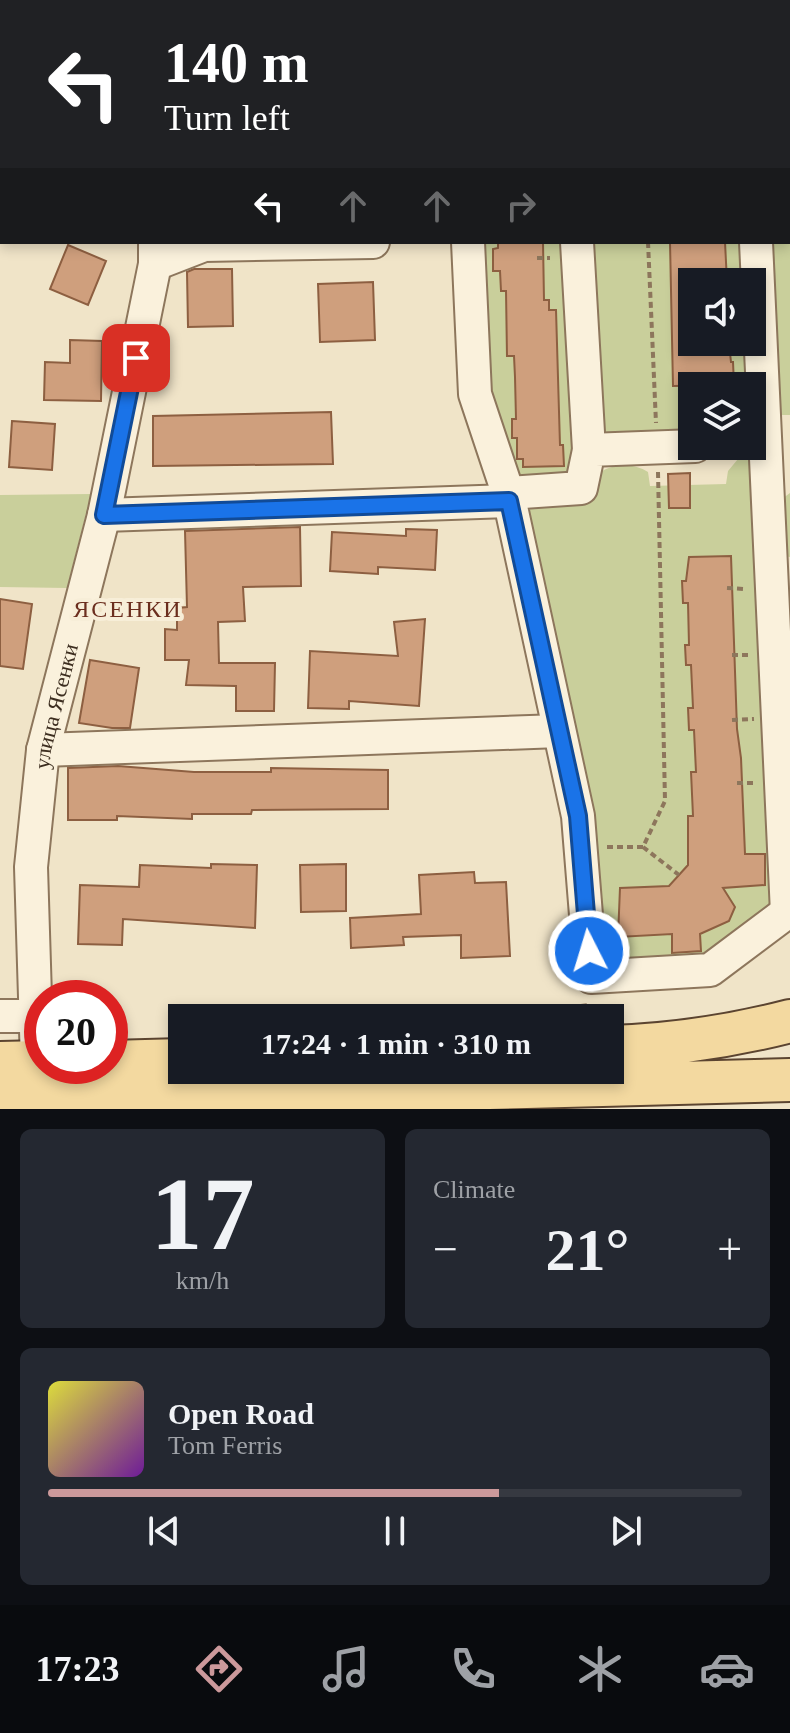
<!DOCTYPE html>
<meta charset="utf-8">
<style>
:root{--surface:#171b24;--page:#242831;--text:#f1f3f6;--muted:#9ea1a6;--line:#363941;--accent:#cc999b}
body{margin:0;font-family:"Times New Roman",serif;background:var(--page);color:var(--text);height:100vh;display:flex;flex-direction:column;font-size:30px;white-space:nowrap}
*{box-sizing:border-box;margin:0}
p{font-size:26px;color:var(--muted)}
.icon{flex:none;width:44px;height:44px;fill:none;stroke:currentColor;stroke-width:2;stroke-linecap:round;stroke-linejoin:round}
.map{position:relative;height:1109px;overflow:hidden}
.panel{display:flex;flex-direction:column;gap:20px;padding:20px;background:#0d0f14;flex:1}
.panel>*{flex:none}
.guide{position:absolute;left:0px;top:0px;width:790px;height:244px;box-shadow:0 4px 12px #0003;background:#202124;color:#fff;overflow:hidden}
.controls{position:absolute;left:678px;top:268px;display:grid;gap:16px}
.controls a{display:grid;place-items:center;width:88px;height:88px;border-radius:0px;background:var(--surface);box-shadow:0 4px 12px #0003;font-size:40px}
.speed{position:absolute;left:24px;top:980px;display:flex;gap:16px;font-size:40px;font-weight:700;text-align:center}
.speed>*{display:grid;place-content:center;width:104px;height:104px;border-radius:50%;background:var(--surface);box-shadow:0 4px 12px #0003;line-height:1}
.speed .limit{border:12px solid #d22;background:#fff;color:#111}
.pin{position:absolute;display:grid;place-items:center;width:68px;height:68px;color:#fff;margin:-34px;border-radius:16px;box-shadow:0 4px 12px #0006}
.me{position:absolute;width:88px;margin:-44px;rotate:355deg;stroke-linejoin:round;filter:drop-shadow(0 0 6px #0008)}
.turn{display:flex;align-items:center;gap:28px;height:168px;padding:0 32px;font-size:36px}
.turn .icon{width:104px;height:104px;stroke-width:2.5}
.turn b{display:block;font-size:56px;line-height:68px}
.lanes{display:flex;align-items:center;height:76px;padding:0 32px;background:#0003;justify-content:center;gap:40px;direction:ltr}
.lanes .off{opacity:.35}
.big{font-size:60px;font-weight:700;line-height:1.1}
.panel .widget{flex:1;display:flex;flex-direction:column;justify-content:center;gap:12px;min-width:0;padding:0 28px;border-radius:12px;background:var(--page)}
.panel .dial{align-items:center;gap:0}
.dial b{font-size:104px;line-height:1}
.song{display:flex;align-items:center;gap:24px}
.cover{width:96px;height:96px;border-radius:12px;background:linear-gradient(135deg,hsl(60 70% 55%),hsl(280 70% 35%))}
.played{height:8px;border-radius:4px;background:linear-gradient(90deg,var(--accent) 65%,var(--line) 65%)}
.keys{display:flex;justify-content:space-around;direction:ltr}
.heat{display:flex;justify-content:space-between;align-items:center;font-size:44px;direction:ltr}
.panel .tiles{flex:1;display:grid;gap:20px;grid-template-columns:1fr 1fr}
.widget:last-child{grid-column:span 2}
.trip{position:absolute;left:168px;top:1004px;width:456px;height:80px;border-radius:0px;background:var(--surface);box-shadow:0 4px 12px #0003;font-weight:700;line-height:80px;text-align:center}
.menu{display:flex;height:128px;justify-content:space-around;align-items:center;background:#090b0e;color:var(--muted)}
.menu .icon{width:56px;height:56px}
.menu .selected{color:var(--accent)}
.menu b{font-size:36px;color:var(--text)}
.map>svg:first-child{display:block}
.green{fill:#c9cf9b}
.building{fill:#cf9f7d;stroke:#8d5f41;stroke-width:2}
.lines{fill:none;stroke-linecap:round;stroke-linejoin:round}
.minor-casing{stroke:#8d765c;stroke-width:36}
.major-casing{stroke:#5b4430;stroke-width:46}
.path{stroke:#8d765c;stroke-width:4;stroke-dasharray:6 4;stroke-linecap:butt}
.minor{stroke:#faf1dc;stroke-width:32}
.major{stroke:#f3d9a0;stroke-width:42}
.route-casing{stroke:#114b97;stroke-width:20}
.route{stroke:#1a73e8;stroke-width:14}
.labels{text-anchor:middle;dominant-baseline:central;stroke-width:8;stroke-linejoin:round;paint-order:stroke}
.street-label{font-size:22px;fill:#3d2e20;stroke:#f7eed8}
.neighbourhood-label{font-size:24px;letter-spacing:2px;fill:#6b2e1e;stroke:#f7eed8}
</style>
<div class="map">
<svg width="790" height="1109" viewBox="0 0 790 1109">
<rect width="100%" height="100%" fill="#f0e4c8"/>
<path class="green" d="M0,0H559L2,2L0,226Z
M754,0H790V415H780L771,410L764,242H788V2Z
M476,242H563L575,479L518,482L480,360Z
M586,242H745L747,282H692V342H749L751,386H692V441H599Z
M738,459H752L775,914L708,964L601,971L519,515L528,504L597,475C610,463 633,462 648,472L650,486L726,484L728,471Z
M790,493V557L785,556L775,504Z
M91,494L67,588L0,587V495Z"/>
<path class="building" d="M498,242H543L544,300H549V310H556L560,445H563L564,466L523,467V459H517V438H512V419H516L515,377L514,356H507L506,291H501L500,271H493V249L498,248Z
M670,242H725L727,282H692V342H725V353H730L731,362H733L734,385L673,386Z
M68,245L106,261L88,305L50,289Z
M194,269H232L233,326L188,327L187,272Z
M373,282L375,340L320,342L318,284Z
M70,340L102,341L101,401L44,400L45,362L70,363Z
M331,412L333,464L153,466V416Z
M12,421L55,424L52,470L9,467Z
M690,473V508H669L668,474Z
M300,527L301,586L243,587L245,621L218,622L219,663H275L274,711H236V686L186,685L189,660H165V629L177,630V608L187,607L185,531Z
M406,529L437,530L435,570L378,567V574L330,571L332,532L406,536Z
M731,556L737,729L741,758L745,854H765V885L723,888L735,907L729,921L700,934L701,951L672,953V934L618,937L620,888L669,886L688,865V816H693L691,772H696L694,730H689L688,708H693L691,665H686L685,645H689L688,603H683L682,581H686L689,557Z
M0,599L32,604L23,669L0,666Z
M425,619L419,706L349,701V709L308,708L310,651L398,656L394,622Z
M90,660L139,668L130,728H112L79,723Z
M118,766L194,772H271V768L388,770V809L252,810L251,814H192V819L117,816V820H68V768Z
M211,864L257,865L255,928L123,919L122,945L78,944L80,885L139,887L140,865L211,868Z
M346,864V911L301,912L300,865Z
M474,872L475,883L506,882L510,956L461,958V935L403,937L404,945L351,948L350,918L421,914L419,875Z"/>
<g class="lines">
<defs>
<g id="minor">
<path d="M745,0V2"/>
<path d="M597,2L600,0"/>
<path d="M468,242L475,394L508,493"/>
<path d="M577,242L589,450"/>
<path d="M756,242L787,913"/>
<path d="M155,264L204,245L373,242"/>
<path d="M695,446L589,450L581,488L508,493L578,816L591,977L710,970L790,910"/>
<path d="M104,515L509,501"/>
<path d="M43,750L559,731"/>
<path d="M0,1016H35"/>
<path id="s1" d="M37,1062L31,867L43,750L104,515L155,264V242"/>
</g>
<path id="major" d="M610,1047C673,1045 728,1037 790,1021
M110,1062L182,1060
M0,1063L42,1062
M0,1101L790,1080"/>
</defs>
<use href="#minor" class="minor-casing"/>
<use href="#major" class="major-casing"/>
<path class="path" d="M636,0V2
M59,2V0
M232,2L233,0
M0,86H2
M0,157H2
M648,242L656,423
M537,258H550
M727,588L744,589
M732,655H749
M732,720L754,719
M737,783H754
M607,847H643L665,801L658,472
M643,847L679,875
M561,1008L590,1005"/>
<use href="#minor" class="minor"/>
<use href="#major" class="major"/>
</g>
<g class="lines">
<defs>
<path id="route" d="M136,358L104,515L509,501L578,816L589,951"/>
</defs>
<use href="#route" class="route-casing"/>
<use href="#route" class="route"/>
</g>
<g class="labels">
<g class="street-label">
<text stroke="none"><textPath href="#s1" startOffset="358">улица Ясенки</textPath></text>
</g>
<g class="neighbourhood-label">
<text x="128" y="609">ЯСЕНКИ</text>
</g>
</g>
</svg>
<div class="controls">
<a><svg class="icon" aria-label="sound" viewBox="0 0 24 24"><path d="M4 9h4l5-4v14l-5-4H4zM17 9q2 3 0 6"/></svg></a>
<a><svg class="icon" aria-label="layers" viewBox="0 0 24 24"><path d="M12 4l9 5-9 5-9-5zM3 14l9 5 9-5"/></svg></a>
</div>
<div class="speed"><div class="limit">20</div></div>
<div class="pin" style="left:136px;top:358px;background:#d93025"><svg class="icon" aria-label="arrive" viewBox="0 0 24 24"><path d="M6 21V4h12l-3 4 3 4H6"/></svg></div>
<svg class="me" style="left:589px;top:951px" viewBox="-20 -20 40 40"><circle r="17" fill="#1a73e8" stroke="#fff" stroke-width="3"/><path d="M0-11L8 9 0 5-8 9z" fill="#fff"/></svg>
<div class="trip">17:24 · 1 min · 310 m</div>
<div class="guide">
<div class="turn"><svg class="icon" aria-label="left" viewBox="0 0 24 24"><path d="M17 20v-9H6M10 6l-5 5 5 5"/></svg><div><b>140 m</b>Turn left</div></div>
<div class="lanes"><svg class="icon" aria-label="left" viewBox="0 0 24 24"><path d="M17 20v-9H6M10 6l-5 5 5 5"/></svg><svg class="icon off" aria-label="ahead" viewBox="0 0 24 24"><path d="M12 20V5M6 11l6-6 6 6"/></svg><svg class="icon off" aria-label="ahead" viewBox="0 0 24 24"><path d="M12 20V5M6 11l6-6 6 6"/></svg><svg class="icon off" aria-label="right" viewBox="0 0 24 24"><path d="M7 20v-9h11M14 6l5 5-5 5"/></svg></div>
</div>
</div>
<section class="panel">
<div class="tiles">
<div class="widget dial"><b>17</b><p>km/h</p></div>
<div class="widget"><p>Climate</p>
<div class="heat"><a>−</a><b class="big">21°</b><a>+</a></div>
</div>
<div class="widget">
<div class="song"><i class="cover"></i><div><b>Open Road</b><p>Tom Ferris</p></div></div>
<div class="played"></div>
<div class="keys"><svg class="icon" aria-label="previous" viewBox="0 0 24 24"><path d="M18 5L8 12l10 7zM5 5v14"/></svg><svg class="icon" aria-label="pause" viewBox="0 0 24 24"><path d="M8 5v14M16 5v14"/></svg><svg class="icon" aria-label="next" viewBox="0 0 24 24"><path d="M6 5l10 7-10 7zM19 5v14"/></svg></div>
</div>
</div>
</section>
<nav class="menu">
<b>17:23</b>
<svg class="icon selected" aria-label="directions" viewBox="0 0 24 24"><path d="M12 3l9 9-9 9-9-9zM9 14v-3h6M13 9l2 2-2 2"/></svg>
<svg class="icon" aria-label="music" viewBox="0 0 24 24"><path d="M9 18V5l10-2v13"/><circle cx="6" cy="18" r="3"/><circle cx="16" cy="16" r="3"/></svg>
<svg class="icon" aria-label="phone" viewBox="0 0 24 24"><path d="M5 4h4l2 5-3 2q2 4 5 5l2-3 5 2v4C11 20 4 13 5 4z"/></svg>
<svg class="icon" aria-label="climate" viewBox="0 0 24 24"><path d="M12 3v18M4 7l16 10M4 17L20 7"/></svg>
<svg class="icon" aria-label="car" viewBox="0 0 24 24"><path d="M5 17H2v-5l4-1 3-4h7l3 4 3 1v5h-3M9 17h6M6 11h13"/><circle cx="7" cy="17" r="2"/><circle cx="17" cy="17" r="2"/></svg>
</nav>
